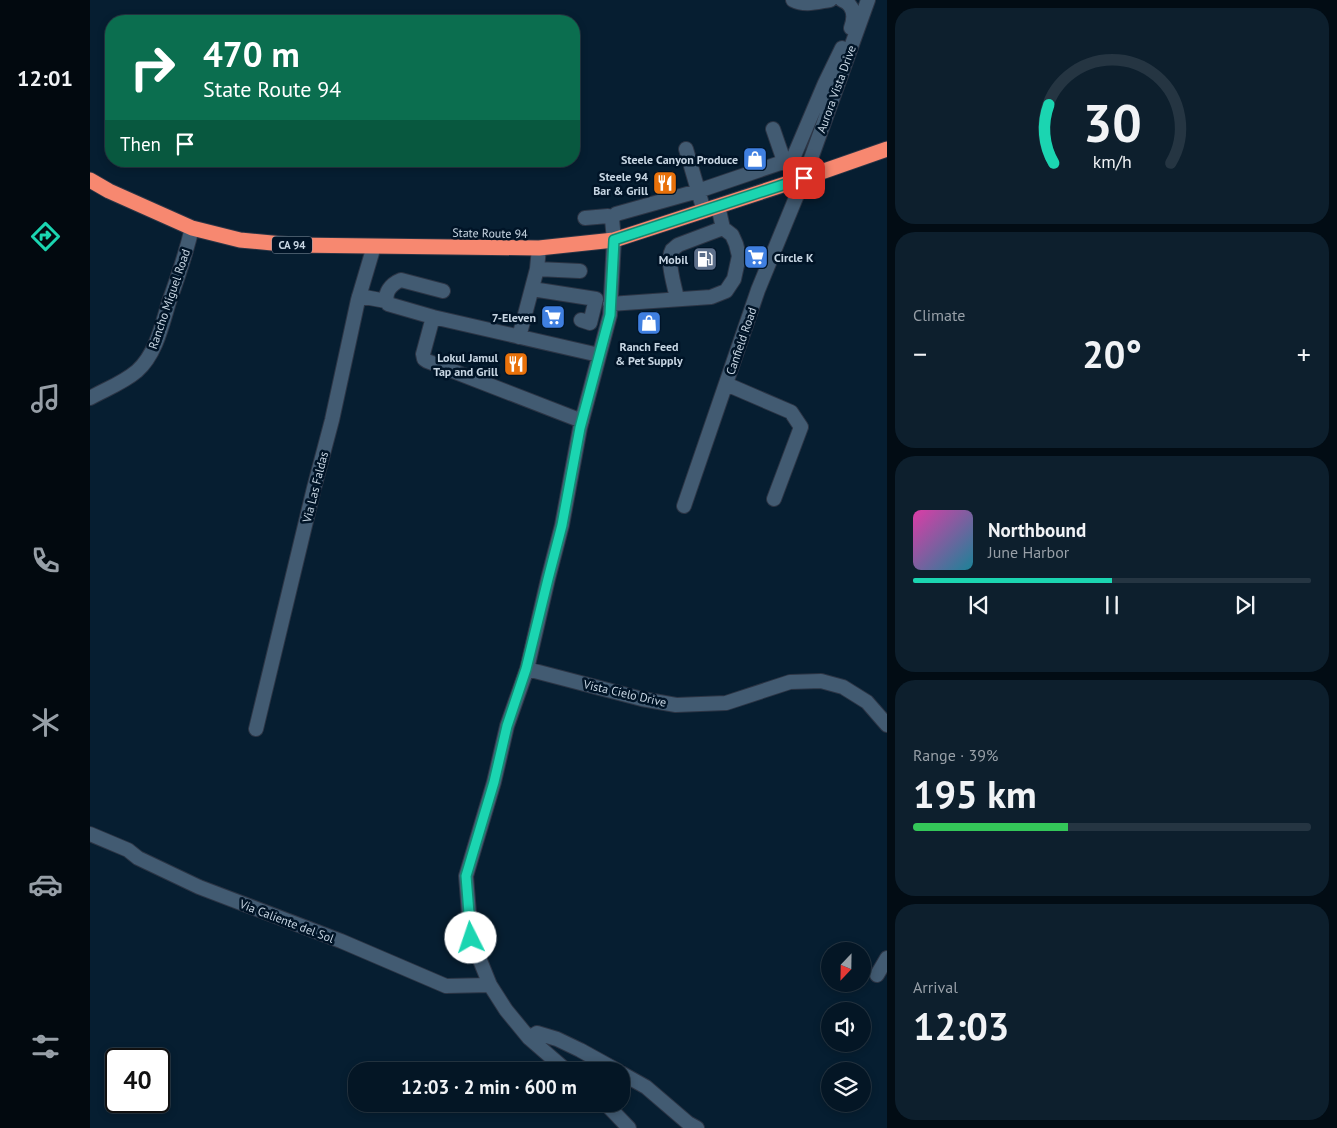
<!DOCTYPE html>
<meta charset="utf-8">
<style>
:root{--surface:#041625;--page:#0d1f2d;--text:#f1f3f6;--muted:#979fa7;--line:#253542;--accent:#1bd5b1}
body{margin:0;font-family:"PT Sans",sans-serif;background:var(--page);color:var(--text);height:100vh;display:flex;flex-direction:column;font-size:19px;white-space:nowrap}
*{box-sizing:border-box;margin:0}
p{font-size:16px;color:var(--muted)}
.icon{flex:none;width:28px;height:28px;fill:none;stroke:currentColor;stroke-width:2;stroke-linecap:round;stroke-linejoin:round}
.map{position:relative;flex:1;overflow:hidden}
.sheet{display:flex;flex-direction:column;gap:8px;padding:8px;background:#020c14;width:450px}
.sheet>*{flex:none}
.banner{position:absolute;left:15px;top:15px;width:475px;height:152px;border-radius:20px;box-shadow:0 2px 8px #0003,0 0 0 1px var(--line);background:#0b6e4f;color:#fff;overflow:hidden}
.needle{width:32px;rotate:202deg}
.buttons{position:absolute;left:731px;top:942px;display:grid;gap:10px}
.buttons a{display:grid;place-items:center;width:50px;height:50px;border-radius:50%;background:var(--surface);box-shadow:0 2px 8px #0003,0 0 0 1px var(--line);font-size:25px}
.speed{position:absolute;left:15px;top:1048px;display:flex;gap:10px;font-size:25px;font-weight:700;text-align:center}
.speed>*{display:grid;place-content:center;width:65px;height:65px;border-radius:50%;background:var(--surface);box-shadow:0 2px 8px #0003,0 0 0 1px var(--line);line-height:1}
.speed .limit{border:2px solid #111;border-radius:8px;background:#fff;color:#111}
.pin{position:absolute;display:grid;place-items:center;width:42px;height:42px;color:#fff;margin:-21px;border-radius:10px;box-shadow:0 2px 8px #0006}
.me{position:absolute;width:55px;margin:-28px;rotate:356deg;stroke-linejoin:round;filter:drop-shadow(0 0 4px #0008)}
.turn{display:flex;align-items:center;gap:18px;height:105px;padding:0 15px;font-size:22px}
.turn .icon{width:65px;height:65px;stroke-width:2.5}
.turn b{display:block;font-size:35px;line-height:42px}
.then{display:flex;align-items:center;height:48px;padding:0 15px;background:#0003;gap:10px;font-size:19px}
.big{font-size:38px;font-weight:600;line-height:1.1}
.sheet .card{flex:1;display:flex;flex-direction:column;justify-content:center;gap:8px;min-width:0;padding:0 18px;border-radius:20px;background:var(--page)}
.sheet .dial{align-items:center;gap:0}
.dial svg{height:130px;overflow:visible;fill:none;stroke:var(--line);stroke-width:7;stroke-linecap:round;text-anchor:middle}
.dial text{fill:var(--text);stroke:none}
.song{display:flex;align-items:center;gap:15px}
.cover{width:60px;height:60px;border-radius:8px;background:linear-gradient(135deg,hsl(320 70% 55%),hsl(190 70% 35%))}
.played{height:5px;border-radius:2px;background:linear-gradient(90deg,var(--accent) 50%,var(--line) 50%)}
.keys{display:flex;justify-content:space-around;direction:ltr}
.heat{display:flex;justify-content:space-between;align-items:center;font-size:28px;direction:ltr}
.charge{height:8px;border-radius:4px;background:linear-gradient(90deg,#34c759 39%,var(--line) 0)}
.trip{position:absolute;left:258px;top:1062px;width:282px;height:50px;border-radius:20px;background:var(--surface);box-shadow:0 2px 8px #0003,0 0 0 1px var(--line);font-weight:600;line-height:50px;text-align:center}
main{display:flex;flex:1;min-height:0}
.menu{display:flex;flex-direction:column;width:90px;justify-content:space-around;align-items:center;background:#02090f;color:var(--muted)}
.menu .icon{width:35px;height:35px}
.menu .on{color:var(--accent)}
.menu b{font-size:22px;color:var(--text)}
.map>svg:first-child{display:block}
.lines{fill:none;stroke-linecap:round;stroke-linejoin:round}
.minor-casing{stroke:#2c3545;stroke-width:16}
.highway-casing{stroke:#2c3545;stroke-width:17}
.minor{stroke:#425b72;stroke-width:14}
.highway{stroke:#f78870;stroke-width:15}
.route-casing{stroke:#128a73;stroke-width:12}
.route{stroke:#1bd5b1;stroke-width:9}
.labels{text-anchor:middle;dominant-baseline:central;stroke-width:5;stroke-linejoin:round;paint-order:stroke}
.shield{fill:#001427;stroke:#8b9cab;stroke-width:1}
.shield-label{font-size:11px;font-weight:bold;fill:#c7d6e3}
.street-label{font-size:12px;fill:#c7d6e3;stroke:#001427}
.poi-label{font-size:12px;font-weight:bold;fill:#c7d6e3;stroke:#001427;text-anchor:end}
</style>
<main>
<nav class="menu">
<b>12:01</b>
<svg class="icon on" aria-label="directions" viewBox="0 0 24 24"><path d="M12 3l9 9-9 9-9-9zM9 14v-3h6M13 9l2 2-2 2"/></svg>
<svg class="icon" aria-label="music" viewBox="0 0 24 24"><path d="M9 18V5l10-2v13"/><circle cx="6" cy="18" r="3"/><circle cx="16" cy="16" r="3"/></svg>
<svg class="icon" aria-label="phone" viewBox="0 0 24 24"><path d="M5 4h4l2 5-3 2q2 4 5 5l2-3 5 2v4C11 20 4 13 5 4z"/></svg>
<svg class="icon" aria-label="climate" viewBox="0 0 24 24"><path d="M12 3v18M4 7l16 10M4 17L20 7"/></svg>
<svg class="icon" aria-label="car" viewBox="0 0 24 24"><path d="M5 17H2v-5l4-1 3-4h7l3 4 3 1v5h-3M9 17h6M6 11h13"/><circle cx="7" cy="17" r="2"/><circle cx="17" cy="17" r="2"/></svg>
<svg class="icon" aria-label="filters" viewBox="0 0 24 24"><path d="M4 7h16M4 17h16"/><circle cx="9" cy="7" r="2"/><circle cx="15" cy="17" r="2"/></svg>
</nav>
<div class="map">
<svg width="797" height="1128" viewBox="0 0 797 1128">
<rect width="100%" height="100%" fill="#061e31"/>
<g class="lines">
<defs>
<path id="minor" d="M703,0C715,6 727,2 740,0
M752,0C765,5 765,17 761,28
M683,129L694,161
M596,149L614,211
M699,160L704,156L735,83L752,48
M495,218L518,216L522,219
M447,269L490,271
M442,289L506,299L500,323L491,320
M353,291L311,280C301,284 293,293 298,304L343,317L333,354L334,359L337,361L492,421
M269,296L296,301
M587,299C585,287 576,261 582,250C583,249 587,246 588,245L633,228
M520,304L621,297L636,291L644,279L649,256L646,244L642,235L633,228L628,206
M343,317L509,355
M429,337L447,269L449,248
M636,384L701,412L711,427L684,499
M0,398C16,389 33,383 47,371C66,354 72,325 79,302C88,277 96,253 102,228
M594,506L668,290L714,178L778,0
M437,669L552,699L586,705L636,703L700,682L731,681L753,687L777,702L797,725
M166,729L224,488L242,420L268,300L284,246
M0,834L38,850L48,858L109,887L251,941L356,986L400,985
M787,975L797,958
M439,1038L447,1033L467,1039L490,1050L528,1071
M477,1071L439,1038L416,1010L400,985L381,938L376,876L404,782L417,726L437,669L458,579L472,525L490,428L520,315L524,240L522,219L526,214L608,191L699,160L704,181
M531,1073L556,1087L598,1123L607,1128
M516,1104L539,1128"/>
<path id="highway" d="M0,180L19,191L102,228L150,240L203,245L449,248L524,240L714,178L797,149"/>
</defs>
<use href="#minor" class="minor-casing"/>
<use href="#highway" class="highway-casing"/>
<use href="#minor" class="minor"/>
<use href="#highway" class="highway"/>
</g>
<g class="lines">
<defs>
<path id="route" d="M381,938L376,876L404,782L417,726L436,669L458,579L472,525L490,428L520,315L524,240L714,178"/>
</defs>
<use href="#route" class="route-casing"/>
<use href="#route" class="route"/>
</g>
<defs>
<symbol id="shop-square" viewBox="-11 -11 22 22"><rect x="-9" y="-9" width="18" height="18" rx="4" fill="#3f7fe0" stroke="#001427"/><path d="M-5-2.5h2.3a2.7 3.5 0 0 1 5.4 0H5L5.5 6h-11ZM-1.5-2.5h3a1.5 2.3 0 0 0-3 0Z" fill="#fff"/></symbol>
<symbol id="restaurant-square" viewBox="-11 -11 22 22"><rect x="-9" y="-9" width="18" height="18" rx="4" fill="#e8710a" stroke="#001427"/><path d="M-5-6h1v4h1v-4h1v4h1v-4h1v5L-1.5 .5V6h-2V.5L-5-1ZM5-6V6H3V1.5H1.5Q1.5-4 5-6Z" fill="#fff"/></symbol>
<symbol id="supermarket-square" viewBox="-11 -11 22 22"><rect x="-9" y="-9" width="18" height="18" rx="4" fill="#3f7fe0" stroke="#001427"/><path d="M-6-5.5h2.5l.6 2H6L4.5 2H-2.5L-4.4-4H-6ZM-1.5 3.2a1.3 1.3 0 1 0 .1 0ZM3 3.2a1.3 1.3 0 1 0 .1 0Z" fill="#fff"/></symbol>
<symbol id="fuel-square" viewBox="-11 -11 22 22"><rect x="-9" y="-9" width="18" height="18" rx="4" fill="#5c6f8a" stroke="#001427"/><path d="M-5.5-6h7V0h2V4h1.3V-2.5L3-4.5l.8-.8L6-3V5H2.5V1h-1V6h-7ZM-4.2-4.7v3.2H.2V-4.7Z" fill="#fff"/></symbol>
</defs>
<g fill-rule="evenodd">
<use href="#shop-square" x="651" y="145" width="28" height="28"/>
<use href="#restaurant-square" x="561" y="169" width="28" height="28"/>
<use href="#supermarket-square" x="652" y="243" width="28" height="28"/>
<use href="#fuel-square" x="601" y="245" width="28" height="28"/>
<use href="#supermarket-square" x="449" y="303" width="28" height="28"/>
<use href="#shop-square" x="545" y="309" width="28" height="28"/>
<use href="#restaurant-square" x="412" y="350" width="28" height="28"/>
</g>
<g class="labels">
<rect class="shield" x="182" y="236.5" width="40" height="17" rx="4"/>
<g class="shield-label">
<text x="202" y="245">CA 94</text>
</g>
<g class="street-label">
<text transform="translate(746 89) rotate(-70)">Aurora Vista Drive</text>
<text transform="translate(400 233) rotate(1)">State Route 94</text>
<text transform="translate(79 299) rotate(-71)">Rancho Miguel Road</text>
<text transform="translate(651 341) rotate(-71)">Canfield Road</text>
<text transform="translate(225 487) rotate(-76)">Via Las Faldas</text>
<text transform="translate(535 693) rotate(13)">Vista Cielo Drive</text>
<text transform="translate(197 921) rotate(21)">Via Caliente del Sol</text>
</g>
<g class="poi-label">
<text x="648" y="159">Steele Canyon Produce</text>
<text x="558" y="176">Steele 94<tspan x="558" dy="14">Bar &amp; Grill</tspan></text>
<text x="684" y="257" text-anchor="start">Circle K</text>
<text x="598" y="259">Mobil</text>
<text x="446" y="317">7-Eleven</text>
<text x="559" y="346" text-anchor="middle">Ranch Feed<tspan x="559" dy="14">&amp; Pet Supply</tspan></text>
<text x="408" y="357">Lokul Jamul<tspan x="408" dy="14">Tap and Grill</tspan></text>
</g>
</g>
</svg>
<div class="buttons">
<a><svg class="needle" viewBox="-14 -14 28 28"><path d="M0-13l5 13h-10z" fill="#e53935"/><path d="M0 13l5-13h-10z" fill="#979fa7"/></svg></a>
<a><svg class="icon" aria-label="sound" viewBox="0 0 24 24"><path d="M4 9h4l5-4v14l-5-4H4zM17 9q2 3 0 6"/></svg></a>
<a><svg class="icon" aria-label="layers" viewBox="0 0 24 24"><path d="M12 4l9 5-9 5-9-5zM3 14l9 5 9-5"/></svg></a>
</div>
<div class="speed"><div class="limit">40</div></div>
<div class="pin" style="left:714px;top:178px;background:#d93025"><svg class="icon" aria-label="arrive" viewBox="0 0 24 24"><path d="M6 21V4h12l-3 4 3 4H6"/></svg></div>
<svg class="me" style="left:381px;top:938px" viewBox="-20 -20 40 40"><circle r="19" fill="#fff"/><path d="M0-13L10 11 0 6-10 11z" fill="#1bd5b1"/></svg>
<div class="trip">12:03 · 2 min · 600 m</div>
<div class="banner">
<div class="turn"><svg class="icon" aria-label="right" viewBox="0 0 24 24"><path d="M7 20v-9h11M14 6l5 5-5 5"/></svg><div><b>470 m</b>State Route 94</div></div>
<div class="then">Then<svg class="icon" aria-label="arrive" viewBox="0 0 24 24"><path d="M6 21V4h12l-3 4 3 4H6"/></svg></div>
</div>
</div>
<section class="sheet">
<div class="card dial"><svg viewBox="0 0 100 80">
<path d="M14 69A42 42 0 1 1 86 69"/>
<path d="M14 69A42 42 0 0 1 11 33" stroke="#1bd5b1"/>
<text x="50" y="56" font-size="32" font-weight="700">30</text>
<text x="50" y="72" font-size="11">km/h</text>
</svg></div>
<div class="card"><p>Climate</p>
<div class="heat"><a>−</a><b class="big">20°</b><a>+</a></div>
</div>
<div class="card">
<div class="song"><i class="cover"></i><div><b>Northbound</b><p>June Harbor</p></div></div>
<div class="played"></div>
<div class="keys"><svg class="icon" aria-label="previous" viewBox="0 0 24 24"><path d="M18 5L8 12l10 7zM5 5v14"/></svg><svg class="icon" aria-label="pause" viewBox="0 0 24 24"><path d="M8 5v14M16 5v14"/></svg><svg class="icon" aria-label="next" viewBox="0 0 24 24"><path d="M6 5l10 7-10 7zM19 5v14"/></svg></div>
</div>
<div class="card"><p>Range · 39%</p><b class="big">195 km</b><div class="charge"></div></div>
<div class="card"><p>Arrival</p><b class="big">12:03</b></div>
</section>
</main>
